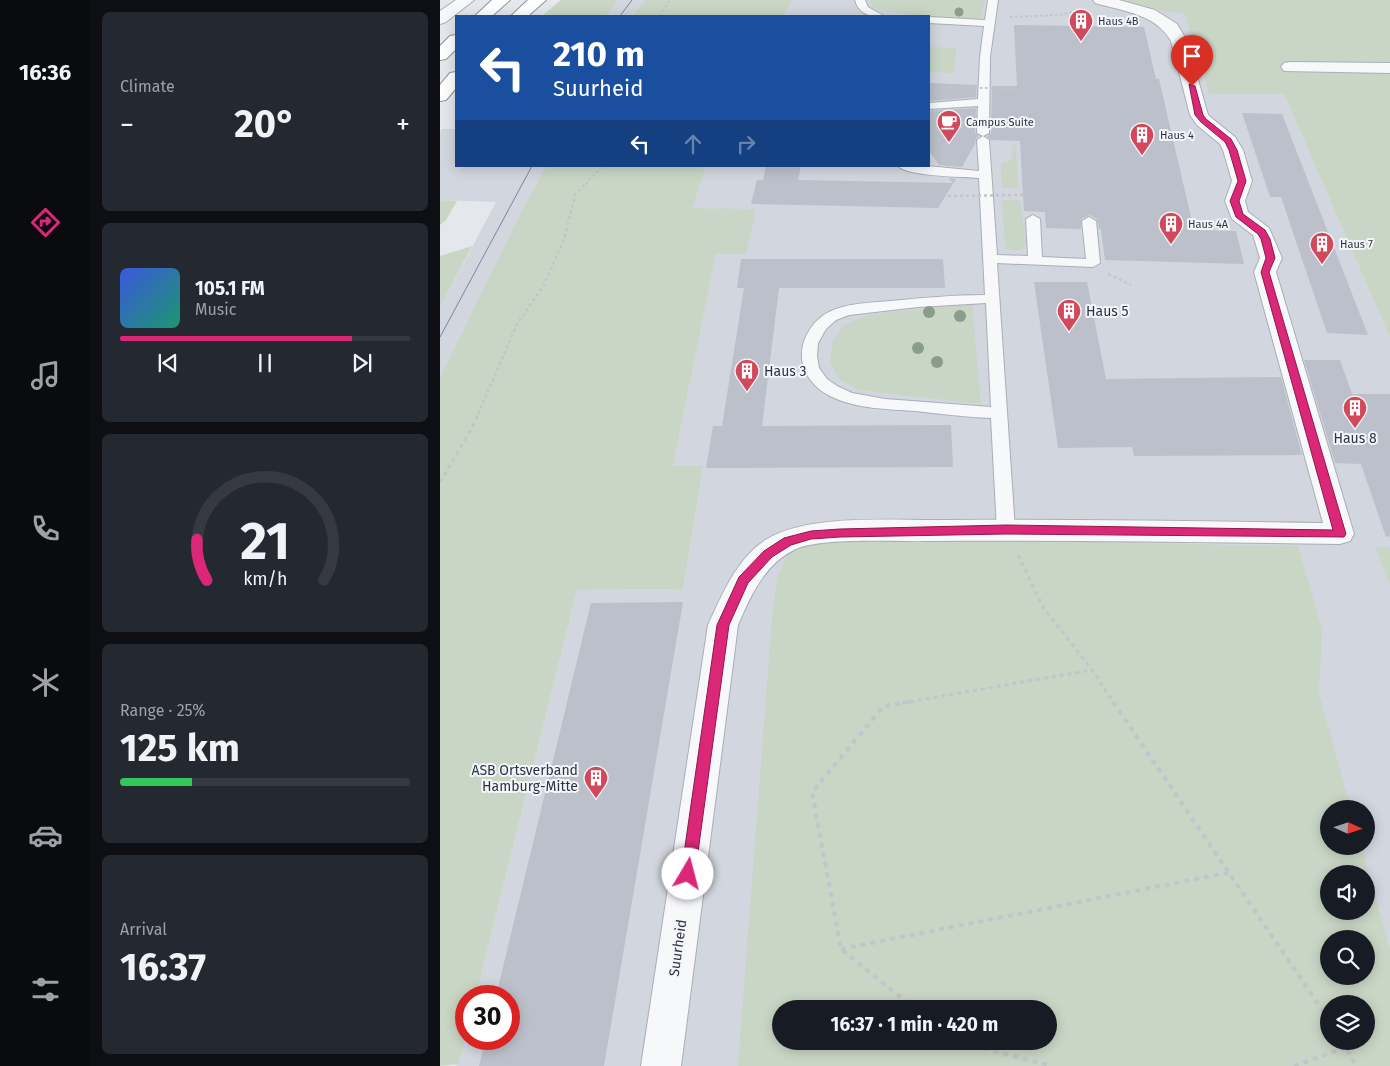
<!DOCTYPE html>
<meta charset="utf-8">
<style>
:root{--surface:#171b24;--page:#242831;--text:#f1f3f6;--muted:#9ea1a6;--line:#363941;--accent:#db2777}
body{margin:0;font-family:"Fira Sans",sans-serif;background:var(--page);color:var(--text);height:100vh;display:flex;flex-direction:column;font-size:19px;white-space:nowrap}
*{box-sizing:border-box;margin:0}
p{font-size:16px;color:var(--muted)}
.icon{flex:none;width:28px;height:28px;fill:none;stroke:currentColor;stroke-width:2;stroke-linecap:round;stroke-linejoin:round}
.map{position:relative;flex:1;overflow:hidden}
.sheet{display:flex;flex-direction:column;gap:12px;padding:12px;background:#0d0f14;width:350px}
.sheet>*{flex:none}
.banner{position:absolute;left:15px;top:15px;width:475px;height:152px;border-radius:0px;box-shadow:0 2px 12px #0003;background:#1a4fa0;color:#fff;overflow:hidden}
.needle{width:32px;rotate:93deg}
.fabs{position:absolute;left:880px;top:800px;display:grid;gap:10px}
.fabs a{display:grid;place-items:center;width:55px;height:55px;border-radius:50%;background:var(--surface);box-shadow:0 2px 12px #0003;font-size:25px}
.speed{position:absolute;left:15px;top:985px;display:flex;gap:10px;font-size:25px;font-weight:700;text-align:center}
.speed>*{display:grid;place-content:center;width:65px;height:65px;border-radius:50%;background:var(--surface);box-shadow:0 2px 12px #0003;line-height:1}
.speed .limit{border:8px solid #d22;background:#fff;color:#111}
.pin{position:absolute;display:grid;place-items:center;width:42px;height:42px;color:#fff;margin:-51px -21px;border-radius:50% 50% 50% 0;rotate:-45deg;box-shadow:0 0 5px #0007}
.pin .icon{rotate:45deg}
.me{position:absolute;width:55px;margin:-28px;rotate:8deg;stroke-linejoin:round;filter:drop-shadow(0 0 4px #0008)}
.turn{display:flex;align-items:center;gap:18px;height:105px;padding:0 15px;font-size:22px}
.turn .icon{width:65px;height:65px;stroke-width:2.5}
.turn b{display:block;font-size:35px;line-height:42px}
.lanes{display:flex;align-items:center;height:48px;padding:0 15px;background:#0003;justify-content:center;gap:25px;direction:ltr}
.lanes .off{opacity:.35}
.big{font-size:38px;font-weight:700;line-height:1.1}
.sheet .card{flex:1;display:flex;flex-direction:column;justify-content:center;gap:8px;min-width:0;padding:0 18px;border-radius:8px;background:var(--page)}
.sheet .dial{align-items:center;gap:0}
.dial svg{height:130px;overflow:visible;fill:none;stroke:var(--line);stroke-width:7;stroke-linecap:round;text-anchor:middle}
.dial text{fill:var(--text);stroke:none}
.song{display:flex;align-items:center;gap:15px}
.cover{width:60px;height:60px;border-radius:8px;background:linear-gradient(135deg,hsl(230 70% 55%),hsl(160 70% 35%))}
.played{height:5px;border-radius:2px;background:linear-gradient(90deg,var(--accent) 80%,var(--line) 80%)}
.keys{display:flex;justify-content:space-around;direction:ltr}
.heat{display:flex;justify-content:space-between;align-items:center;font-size:28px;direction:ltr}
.charge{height:8px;border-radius:4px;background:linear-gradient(90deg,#34c759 25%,var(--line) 0)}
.trip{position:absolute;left:332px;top:1000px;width:285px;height:50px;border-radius:25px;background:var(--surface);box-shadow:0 2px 12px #0003;font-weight:700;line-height:50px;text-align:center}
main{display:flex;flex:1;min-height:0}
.tab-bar{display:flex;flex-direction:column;width:90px;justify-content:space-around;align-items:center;background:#090b0e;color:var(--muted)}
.tab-bar .icon{width:35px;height:35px}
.tab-bar .current{color:var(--accent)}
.tab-bar b{font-size:22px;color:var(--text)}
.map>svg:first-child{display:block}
.built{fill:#d2d6de;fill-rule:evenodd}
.green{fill:#c9d6c5;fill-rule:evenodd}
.building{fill:#bbc0ca}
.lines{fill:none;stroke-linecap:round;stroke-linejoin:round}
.service-casing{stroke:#a9aeb7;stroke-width:2}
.minor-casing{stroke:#a9aeb7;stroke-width:2}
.trunk-casing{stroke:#8b94a3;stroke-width:2}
.path-far3{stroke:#c2c5cb;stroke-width:2;stroke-dasharray:2.5 2.5;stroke-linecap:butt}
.path-far2{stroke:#c2c5cb;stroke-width:2.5;stroke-dasharray:3 3;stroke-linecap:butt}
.path-far1{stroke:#c2c5cb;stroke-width:3;stroke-dasharray:4 4;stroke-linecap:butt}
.path{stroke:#c2c5cb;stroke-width:4;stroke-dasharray:5 5;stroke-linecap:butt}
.service{fill:#f7f8fa;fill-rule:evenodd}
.minor{fill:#f7f8fa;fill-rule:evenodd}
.trunk{fill:#fff;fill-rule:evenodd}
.tram{stroke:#7d8696;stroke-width:1}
.path-bridge-far1{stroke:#c2c5cb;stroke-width:2;stroke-dasharray:2.5 2.5;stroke-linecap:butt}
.path-bridge{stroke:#c2c5cb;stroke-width:2.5;stroke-dasharray:3 3;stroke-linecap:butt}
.tree{fill:#899d89}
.route{fill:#db2777;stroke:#8e194d}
.labels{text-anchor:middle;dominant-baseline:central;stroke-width:4;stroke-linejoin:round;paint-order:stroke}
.far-poi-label{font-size:11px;fill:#2b3445;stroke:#f4f6f9;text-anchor:start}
.poi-label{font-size:14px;fill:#2b3445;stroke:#f4f6f9;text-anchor:start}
.street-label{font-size:14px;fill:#2b3445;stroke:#f4f6f9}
</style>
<main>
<nav class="tab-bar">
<b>16:36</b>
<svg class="icon current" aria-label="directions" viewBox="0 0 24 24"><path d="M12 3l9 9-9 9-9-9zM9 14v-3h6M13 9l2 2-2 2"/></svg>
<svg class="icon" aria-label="music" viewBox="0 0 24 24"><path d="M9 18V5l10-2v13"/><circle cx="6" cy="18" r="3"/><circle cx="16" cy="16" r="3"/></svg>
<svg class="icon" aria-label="phone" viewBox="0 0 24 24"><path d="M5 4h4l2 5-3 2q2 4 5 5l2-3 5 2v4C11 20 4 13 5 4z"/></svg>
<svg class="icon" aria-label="climate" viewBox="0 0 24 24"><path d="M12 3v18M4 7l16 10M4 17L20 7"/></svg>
<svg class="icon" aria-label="car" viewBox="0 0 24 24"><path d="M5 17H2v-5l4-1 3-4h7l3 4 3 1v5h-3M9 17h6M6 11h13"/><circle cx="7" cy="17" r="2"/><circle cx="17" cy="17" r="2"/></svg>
<svg class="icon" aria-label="filters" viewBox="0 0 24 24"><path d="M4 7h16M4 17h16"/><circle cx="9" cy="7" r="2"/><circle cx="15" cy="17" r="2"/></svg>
</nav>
<section class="sheet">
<div class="card"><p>Climate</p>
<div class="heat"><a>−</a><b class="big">20°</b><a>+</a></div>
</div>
<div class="card">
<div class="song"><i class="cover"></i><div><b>105.1 FM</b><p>Music</p></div></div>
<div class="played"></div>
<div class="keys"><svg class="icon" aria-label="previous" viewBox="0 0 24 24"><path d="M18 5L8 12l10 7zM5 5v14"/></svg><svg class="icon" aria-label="pause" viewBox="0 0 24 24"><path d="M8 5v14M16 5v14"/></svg><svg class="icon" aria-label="next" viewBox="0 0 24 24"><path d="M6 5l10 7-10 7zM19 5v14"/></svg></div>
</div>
<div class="card dial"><svg viewBox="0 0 100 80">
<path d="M14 69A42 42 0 1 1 86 69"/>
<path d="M14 69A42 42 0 0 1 8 44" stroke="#db2777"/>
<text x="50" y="56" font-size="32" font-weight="700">21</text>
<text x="50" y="72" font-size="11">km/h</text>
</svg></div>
<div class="card"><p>Range · 25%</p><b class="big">125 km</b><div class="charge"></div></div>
<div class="card"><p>Arrival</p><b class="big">16:37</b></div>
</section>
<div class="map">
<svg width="950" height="1066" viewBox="0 0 950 1066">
<rect width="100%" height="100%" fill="#e4e7ec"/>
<path class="built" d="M178,0H205L193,16H166Z
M352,0H740L769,94H844L950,338V1066H15L19,1064L26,1034V1039H69V996H36L137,590L243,589L263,466H233L276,254L315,210L253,208L266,166H489V16H344ZM889,809H926V846H889ZM889,874H926V911H889ZM889,939H926V976H889ZM889,1004H926V1041H889ZM341,1009H609V1041H341Z
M2,129H16V166H106L80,214L0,377V308L56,202L0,200V132Z"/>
<path class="green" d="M121,0H178L166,16H102Z
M205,0H352L344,16H193Z
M429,0H545L540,19L534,20L489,18V16H474L434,8Z
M686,0H950V338L844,94H769L744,13L726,12Z
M489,47L516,48L514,73L489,72Z
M572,145H576L578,188H562L561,163L570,161L573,156Z
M106,166H266L253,208L316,209L306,254H276L233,466H263L243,589L137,590L36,996H26V1034L19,1064L0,1066V377L80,214Z
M0,200L17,201L6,220L0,225Z
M562,200H580L586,244C581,251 575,252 567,249L565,245Z
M32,246L0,308V256Z
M532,303L541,404L418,390L398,378L390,360L393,340L404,325L428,315Z
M565,537L678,543L858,546L882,629L879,694L911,809H889V846H921L950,949V1066H298L332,619L337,579L351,545L401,541ZM889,874H926V911H889ZM889,939H926V976H889ZM889,1004H926V1041H889ZM341,1009H609V1041H341Z
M935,547H950V586Z"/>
<path class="building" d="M574,25L704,27L716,79H719L754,230L796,231L804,264L665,260L661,229H659L657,219L650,215L641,219V229L606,228L605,212L584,211L580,141L551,140L547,136L551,133L552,86H577Z
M489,83L537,85L536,97L489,101Z
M536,108L535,133L539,136L536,138L535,144L522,167L499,165L489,151V111Z
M802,113L842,114L928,335L887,333L841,197H830Z
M326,166H361L358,180L513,183L509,178L516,179L498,208L311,204L317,180H323Z
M301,259H503L505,288H339L322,426L511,425L513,467L266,468L273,426H282L304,288H297Z
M594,282H647L666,379L841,377L862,455L694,456L692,447L618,448Z
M864,360H900L912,394H950V536L946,537L921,464L895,463Z
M243,602L164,1066H39L46,1039H69V996H56L151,603Z"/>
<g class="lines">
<defs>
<path id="service" d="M415,0H425L428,7L444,16C431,17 419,15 415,0Z
M548,0H558L550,57L549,133L543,136L549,140L557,255L588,256L586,219L593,215L600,219L602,257L646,259L642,221L649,217L656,221L660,263L653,267L557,263L575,530L572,535L566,537L560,535L557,530L551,418C526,417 501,414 476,411C447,409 416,409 390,396C374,388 361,372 362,354C362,338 373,321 387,313C405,303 429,303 450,301C482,298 513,295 545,295L539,178C523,177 467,176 458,166H487L539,171L537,140L543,136L537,133L538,106L489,109V103L538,99L540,57L544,26L489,23V17L545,20ZM546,303L551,407L445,399L412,393L397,386L387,379L379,368L377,356L378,343L386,329L396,320L409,315L478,307Z"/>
<path id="minor" d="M16,0H34L6,22L0,24V11Z
M653,0H679L715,10L737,24L747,41L768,115L795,137L803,150L812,181L805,201L808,212L829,228L842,258L836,272L914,534L910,541L900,544C763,542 625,540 488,541C455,542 384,537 356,549C325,563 311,595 298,625L241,1066H201L268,625C282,595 297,557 327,539C372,513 454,521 506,520C632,519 757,521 883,523L814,272L820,258L813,235L792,219L785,201L792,181L783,150L780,144L757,125L750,115L731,41C716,14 683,11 655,3Z
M850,62L950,63V73L844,71L841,67L844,63Z"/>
<path id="trunk" d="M52,0H70L52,16H35Z
M88,0H106L88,16H71Z
M16,35V49L6,59L0,60V46L10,36Z
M16,72V88L6,100L0,101V85L10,73Z"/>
</defs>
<use href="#service" class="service-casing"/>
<use href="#minor" class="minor-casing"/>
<use href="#trunk" class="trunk-casing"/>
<path class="path-far3" d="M220,16L230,0
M570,17L619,15L642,10
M146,184L162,166"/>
<path class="path-far2" d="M668,274L691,285
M38,414L77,324L104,285L124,239L135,195L147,182"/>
<path class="path-far1" d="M0,482L32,428L39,412
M578,555L603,607L652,670L674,703
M462,703L652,670"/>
<path class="path" d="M470,702L444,706L372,792L401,949L475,1009
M673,702L889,1020
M401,949L791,872
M515,1041L612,1066
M903,1041L916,1066
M854,1066L907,1047"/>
<use href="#service" class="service"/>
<use href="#minor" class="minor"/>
<use href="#trunk" class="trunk"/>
<path class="tram" d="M180,16L192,0
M0,337L92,166"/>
<path class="path-bridge-far1" d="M510,87L577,89"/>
<path class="path-bridge" d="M508,196L583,195"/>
</g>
<g class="tree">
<circle cx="519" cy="12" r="4.5"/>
<circle cx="489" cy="312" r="6"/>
<circle cx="520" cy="316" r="6"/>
<circle cx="478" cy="348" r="6"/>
<circle cx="497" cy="362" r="6"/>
</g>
<path class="route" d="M749,84L755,86L763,115L766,119L791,139L797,150L806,181L799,201L803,214L825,230L830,239L835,258L829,272L906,534L904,537L566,534L400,537L371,539L351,545L332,557L308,583L289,625L255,874L253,879L248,881L243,879L241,874L277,625L299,577L324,551L344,538L371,531L400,529L566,525L893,530L821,272L826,258L821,239L818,234L796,217L790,201L798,181L789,150L785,142L761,122L755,115Z"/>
<defs>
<symbol id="building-pin" viewBox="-11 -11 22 30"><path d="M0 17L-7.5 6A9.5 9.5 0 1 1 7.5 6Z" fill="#d1495b" stroke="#f4f6f9"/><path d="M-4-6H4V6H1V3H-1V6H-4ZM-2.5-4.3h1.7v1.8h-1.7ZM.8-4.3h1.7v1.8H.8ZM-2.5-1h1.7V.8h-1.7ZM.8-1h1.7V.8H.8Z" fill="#fff"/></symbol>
<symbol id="cafe-pin" viewBox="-11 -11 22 30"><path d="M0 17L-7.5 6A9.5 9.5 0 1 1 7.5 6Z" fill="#d1495b" stroke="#f4f6f9"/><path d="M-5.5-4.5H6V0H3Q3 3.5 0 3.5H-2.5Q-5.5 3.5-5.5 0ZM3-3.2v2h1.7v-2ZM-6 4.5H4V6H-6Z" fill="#fff"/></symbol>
</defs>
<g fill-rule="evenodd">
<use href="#building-pin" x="627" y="7" width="28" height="38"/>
<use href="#cafe-pin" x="495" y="108" width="28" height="38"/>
<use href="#building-pin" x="688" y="121" width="28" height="38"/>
<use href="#building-pin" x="717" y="210" width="28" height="38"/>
<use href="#building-pin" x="868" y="230" width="28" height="38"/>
<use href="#building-pin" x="615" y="297" width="28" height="38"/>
<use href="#building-pin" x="293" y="357" width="28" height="38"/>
<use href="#building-pin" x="901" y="394" width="28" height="38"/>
<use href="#building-pin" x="142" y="764" width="28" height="38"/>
</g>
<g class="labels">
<g class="far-poi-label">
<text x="658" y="21">Haus 4B</text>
<text x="526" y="122">Campus Suite</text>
<text x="720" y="135">Haus 4</text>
<text x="748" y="224">Haus 4A</text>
<text x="900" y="244">Haus 7</text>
</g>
<g class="poi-label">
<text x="646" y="311">Haus 5</text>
<text x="324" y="371">Haus 3</text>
<text x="915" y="438" text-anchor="middle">Haus 8</text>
<text x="138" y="770" text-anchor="end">ASB Ortsverband<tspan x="138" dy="16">Hamburg-Mitte</tspan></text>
</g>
<g class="street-label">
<text transform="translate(238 948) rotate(-82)">Suurheid</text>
</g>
</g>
</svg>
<div class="fabs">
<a><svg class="needle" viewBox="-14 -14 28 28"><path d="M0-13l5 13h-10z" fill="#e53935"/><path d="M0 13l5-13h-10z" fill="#9ea1a6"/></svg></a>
<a><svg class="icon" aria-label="sound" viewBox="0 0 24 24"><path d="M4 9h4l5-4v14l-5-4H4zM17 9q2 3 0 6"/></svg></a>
<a><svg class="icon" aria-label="search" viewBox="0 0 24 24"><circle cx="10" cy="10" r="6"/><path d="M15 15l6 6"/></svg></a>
<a><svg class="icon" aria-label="layers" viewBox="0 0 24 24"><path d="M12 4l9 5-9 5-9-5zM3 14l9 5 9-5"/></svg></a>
</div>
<div class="speed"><div class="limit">30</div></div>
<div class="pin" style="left:752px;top:86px;background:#d93025"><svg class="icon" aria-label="arrive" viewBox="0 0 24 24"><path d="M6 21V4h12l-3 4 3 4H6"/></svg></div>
<svg class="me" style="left:248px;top:874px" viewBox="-20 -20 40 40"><circle r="19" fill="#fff"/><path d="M0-13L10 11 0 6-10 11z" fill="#db2777"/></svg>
<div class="trip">16:37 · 1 min · 420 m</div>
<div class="banner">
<div class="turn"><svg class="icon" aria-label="left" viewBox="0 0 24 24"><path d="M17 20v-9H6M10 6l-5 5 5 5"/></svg><div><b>210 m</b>Suurheid</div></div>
<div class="lanes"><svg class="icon" aria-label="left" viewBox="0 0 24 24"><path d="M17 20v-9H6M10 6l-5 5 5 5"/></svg><svg class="icon off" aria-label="ahead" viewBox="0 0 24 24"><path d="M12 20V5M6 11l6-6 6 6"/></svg><svg class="icon off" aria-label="right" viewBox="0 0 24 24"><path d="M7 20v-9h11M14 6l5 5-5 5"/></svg></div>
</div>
</div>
</main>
